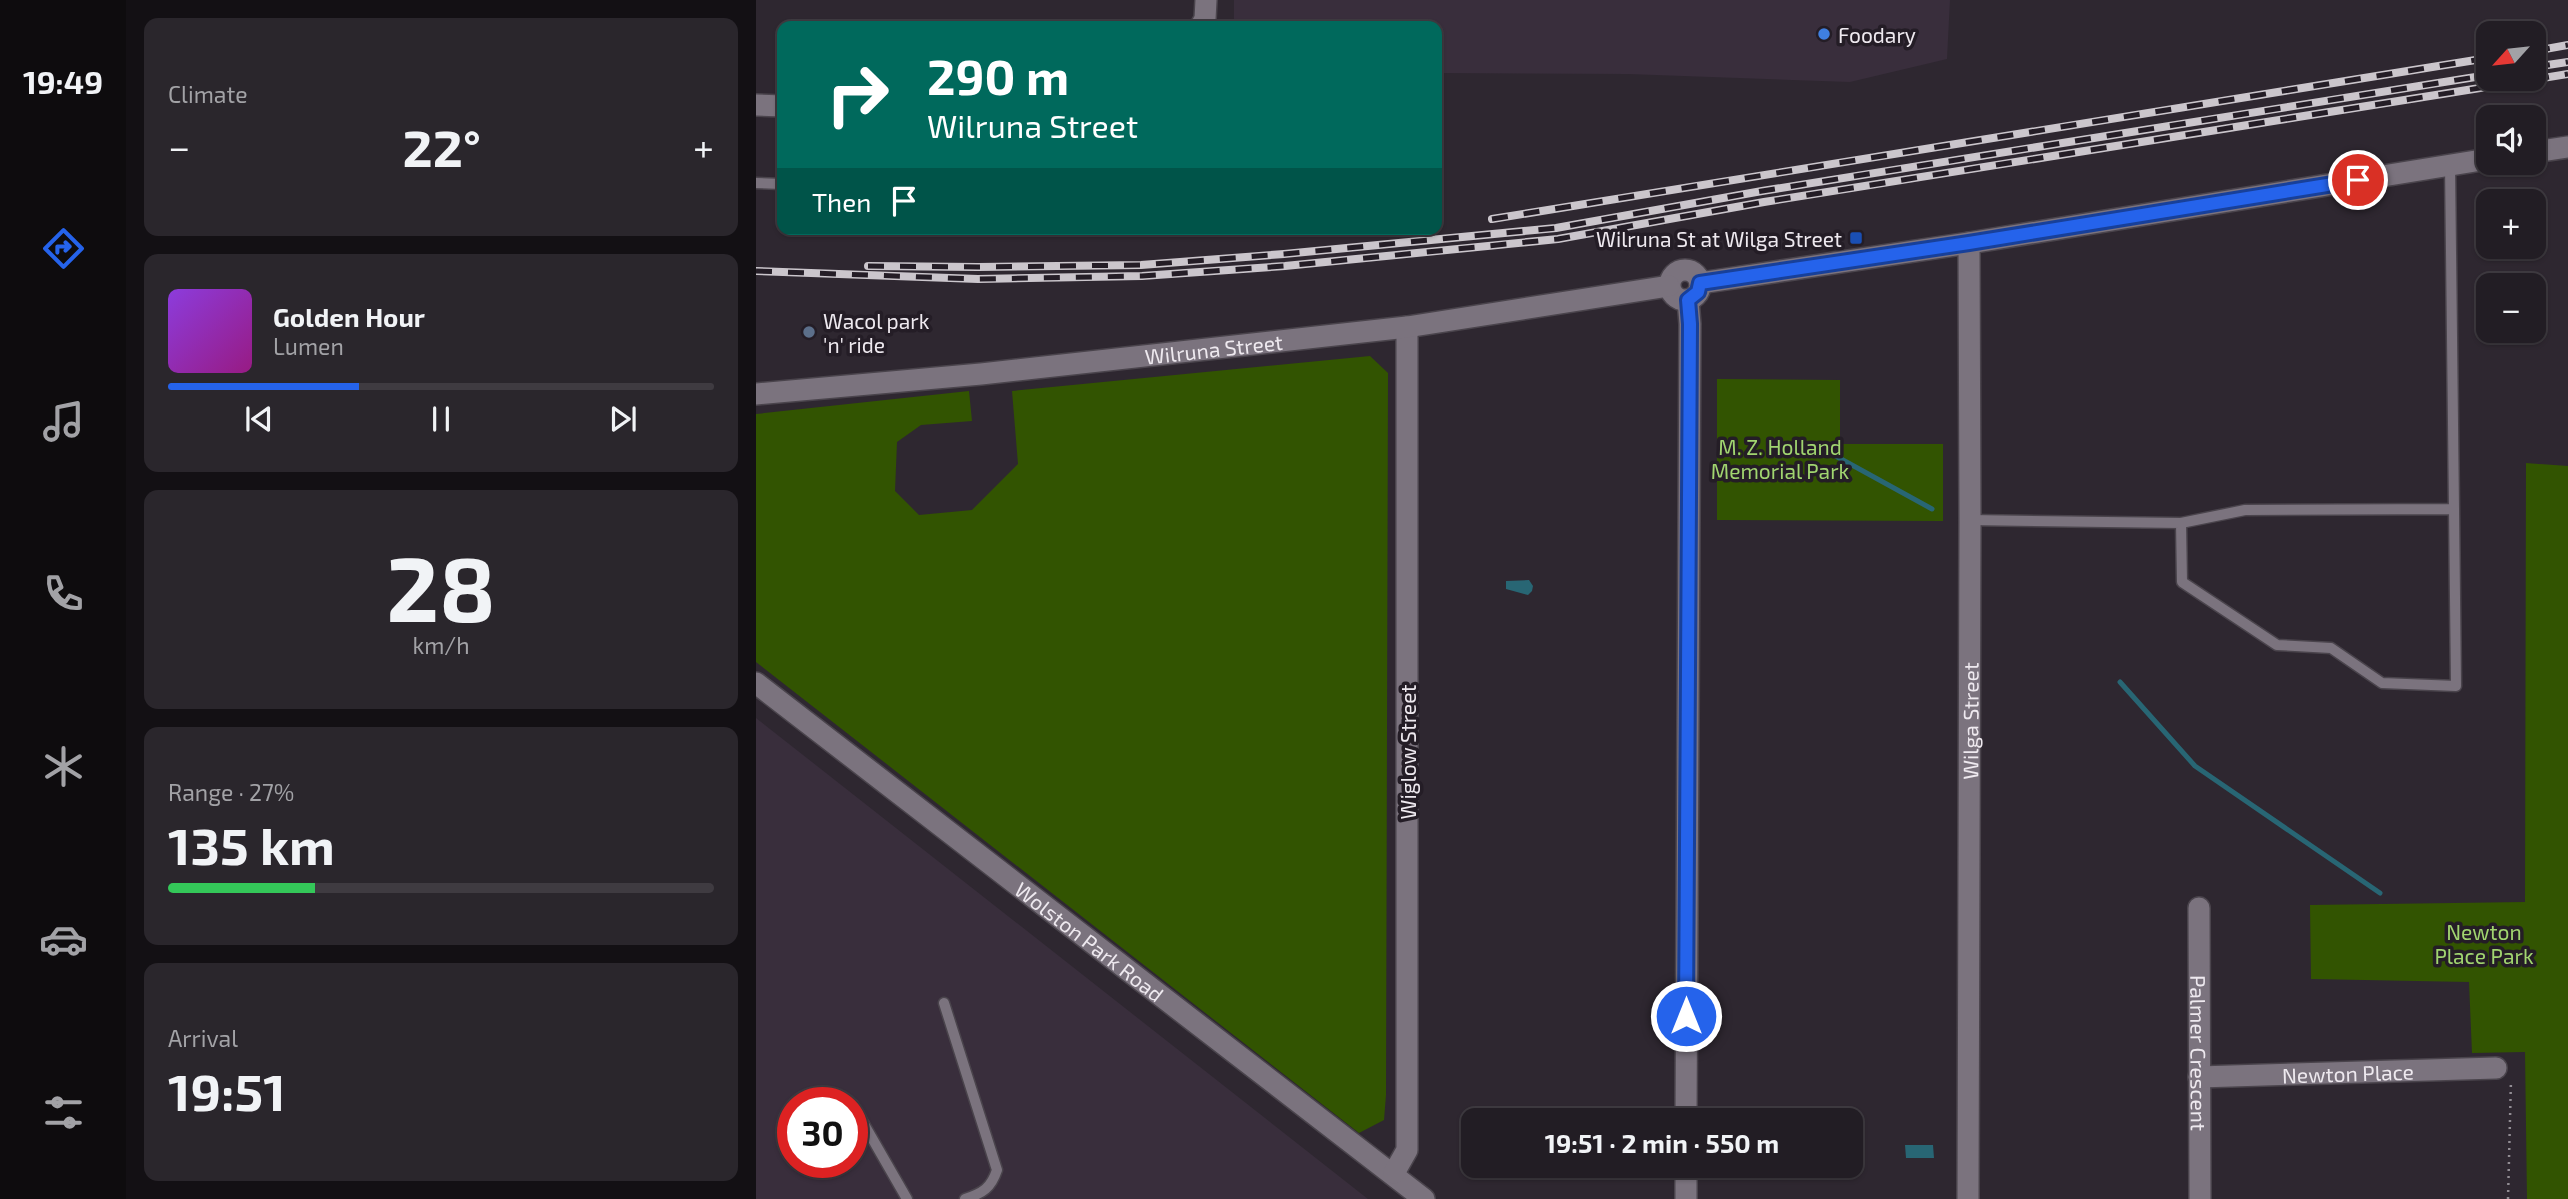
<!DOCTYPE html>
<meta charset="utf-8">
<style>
:root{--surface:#221d24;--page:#2a262c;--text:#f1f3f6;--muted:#a2a2a6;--line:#3f3b41;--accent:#2563eb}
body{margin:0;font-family:"Exo 2",sans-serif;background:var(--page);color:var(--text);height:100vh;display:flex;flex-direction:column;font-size:26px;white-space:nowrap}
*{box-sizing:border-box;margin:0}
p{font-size:23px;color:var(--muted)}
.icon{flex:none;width:38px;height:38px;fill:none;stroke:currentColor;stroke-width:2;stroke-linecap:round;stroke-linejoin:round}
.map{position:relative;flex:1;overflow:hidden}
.side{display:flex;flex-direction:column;gap:18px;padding:18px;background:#131014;width:630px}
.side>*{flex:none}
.top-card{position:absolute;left:21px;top:21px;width:665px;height:214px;border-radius:14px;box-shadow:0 2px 5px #0004,0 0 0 2px var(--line);background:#00695c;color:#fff;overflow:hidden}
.needle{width:46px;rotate:243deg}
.tools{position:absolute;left:1720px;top:21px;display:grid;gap:14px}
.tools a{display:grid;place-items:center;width:70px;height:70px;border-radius:14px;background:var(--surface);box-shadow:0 2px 5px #0004,0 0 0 2px var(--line);font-size:35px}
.speed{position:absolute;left:21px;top:1087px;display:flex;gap:14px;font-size:35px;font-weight:700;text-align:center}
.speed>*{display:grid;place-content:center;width:91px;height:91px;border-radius:50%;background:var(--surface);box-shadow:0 2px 5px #0004,0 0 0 2px var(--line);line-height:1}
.speed .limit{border:10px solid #d22;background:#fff;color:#111}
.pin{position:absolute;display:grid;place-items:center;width:60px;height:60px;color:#fff;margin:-30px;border:4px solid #fff;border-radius:50%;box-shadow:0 2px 7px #0007}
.me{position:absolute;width:77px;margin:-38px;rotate:0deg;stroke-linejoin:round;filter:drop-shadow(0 0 5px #0008)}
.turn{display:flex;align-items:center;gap:24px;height:147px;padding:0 35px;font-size:32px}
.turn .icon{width:91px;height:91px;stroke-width:2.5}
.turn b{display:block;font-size:49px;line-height:60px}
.then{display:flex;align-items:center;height:66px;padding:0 35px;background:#0003;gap:14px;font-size:26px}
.big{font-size:52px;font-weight:700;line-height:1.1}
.side .tile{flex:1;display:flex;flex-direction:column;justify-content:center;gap:10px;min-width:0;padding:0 24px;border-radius:14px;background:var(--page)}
.side .dial{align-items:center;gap:0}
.dial b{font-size:91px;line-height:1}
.song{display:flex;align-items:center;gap:21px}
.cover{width:84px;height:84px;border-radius:10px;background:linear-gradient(135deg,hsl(270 70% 55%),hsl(310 70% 35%))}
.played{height:7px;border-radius:4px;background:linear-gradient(90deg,var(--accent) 35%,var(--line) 35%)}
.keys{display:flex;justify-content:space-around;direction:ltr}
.heat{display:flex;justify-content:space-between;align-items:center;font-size:38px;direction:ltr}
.charge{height:10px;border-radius:5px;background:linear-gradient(90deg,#34c759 27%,var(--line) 0)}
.trip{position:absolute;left:705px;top:1108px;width:402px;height:70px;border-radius:14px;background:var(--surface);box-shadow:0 2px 5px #0004,0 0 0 2px var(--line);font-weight:700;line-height:70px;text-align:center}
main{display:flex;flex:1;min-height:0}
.tabs{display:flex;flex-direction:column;width:126px;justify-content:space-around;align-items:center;background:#0e0c0e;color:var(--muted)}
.tabs .icon{width:49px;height:49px}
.tabs .active{color:var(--accent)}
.tabs b{font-size:32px;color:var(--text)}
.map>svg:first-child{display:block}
.built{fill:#392e3c;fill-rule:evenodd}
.green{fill:#325401}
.water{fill:#286674}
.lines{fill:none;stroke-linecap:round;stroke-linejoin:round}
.stream{stroke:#286674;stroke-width:5}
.lane-casing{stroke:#4a444c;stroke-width:13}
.street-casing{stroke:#4a444c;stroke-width:24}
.secondary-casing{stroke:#4a444c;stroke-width:24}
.path{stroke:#918c93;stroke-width:2.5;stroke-dasharray:2 5;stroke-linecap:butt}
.lane{stroke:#7b737e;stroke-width:10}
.street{stroke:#7b737e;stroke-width:21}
.secondary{stroke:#7b737e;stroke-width:21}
.rail-casing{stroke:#cbc6cc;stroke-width:8}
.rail{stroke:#241d26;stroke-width:5;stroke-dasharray:16;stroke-linecap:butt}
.route-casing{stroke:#184099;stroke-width:18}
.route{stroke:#2563eb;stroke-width:12}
.shop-dot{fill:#3f7fe0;stroke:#241d26;stroke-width:2.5}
.transit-dot{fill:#1a4fb4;stroke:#241d26;stroke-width:2.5}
.service-dot{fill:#5c6f8a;stroke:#241d26;stroke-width:2.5}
.labels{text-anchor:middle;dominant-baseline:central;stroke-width:7;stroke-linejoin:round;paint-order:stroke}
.poi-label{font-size:21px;fill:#eee9ef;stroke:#241d26;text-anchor:start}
.street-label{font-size:21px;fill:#eee9ef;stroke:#241d26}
.park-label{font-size:21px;fill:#a1d570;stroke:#241d26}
</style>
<main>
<nav class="tabs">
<b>19:49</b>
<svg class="icon active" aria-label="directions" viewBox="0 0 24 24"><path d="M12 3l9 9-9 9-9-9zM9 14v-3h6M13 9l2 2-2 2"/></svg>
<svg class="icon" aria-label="music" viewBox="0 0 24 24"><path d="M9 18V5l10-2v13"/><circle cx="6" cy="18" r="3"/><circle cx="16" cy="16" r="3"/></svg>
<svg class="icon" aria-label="phone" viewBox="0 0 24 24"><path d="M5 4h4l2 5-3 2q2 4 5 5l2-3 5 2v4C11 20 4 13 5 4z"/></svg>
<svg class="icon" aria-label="climate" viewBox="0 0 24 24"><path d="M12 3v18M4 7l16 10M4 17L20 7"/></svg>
<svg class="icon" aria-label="car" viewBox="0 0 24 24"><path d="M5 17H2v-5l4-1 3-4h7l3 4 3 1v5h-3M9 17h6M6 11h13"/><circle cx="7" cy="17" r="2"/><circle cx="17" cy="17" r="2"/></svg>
<svg class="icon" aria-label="filters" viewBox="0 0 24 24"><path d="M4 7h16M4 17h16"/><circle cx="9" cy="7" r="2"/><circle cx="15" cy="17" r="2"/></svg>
</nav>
<section class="side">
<div class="tile"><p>Climate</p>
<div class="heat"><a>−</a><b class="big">22°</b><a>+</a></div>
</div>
<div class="tile">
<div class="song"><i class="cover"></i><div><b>Golden Hour</b><p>Lumen</p></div></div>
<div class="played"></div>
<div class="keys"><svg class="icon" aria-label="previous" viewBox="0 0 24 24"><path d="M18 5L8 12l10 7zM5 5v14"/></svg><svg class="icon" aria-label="pause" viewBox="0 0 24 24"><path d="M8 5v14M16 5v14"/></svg><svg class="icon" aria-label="next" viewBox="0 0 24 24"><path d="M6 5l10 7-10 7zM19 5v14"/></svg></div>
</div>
<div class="tile dial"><b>28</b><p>km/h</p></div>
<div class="tile"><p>Range · 27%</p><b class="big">135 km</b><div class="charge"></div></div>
<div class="tile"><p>Arrival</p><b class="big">19:51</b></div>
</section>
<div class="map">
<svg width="1812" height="1199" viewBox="0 0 1812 1199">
<rect width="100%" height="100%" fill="#2e2730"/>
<path class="built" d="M478,0H1194L1191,59L1094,82L872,74L681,73V26H478Z
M0,718L612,1199H0ZM37,1102H96V1162H37Z"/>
<path class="green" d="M614,356L632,373L630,1095L628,1120L603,1133L0,662V414L213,391L216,421L165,425L141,442L139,491L163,515L216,510L262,464L256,391Z
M961,379L1084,380V444H1187V521L961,520Z
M1770,463L1812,466V1199H1771L1769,1052L1716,1053L1713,982L1555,979L1554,905L1769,902Z"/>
<path class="water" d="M773,580L777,586L776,591L772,595L750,589V581Z
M1149,1145H1177L1178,1158H1150Z"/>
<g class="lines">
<path class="stream" d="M1076,454L1176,509
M1364,682L1439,766L1624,893"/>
<defs>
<path id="lane" d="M1694,165L1698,509
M0,183L26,184
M1214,520L1425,523L1489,510L1698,509L1700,686L1626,683L1575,648L1521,645L1426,582L1425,523
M188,1003L241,1170C235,1188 227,1193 209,1199
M97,1105L151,1199"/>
<g id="street">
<path d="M445,26L449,19L450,0"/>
<path d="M0,105L26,106"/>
<path id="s1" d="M0,683L668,1199"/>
<path id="s2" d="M1443,908L1444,1199"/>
<path id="s3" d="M1443,1077L1740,1068"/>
<path d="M930,1120L934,324L932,300"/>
<path d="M638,1173L651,1150V327"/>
<path d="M930,1199V1166"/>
<path id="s4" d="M1212,1199L1214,520L1213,243"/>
</g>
<g id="secondary">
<path d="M1778,152L1812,147"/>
<circle cx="929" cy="285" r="15"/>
<path d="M944,283L1213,243L1732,159"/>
<path id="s5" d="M0,394L225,374L651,327L913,286"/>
</g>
</defs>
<use href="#lane" class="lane-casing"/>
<use href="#street" class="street-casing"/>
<use href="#secondary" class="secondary-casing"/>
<path class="path" d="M1752,1199L1755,1080"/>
<use href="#lane" class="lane"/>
<use href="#street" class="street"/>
<use href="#secondary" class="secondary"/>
<defs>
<path id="rail" d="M1778,51L1812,45
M1778,67L1812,62
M736,219L1732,58
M112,266L222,267L385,265L528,254L800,228L1006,191L1732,75
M0,271L222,279L386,276L529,266L802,239L1008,202L1812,74"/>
</defs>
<use href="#rail" class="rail-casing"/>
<use href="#rail" class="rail"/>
</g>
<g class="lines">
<defs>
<path id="route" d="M930,1016L934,324L932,300L942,292L944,283L1213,243L1602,180"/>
</defs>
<use href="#route" class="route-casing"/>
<use href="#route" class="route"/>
</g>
<circle class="shop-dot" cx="1068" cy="34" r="7"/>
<rect class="transit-dot" x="1093" y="231" width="14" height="14" rx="3.5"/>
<circle class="service-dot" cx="53" cy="332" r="7"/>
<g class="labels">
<g class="poi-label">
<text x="1082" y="34">Foodary</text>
<text x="1086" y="238" text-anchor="end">Wilruna St at Wilga Street</text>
<text x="67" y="320">Wacol park<tspan x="67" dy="24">'n' ride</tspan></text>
</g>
<g class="street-label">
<text stroke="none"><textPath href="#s5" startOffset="460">Wilruna Street</textPath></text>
<text stroke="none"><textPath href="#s4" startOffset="478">Wilga Street</textPath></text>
<text transform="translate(651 752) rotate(-90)">Wiglow Street</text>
<text stroke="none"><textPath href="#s1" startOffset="422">Wolston Park Road</textPath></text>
<text stroke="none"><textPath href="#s2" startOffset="145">Palmer Crescent</textPath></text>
<text stroke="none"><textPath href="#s3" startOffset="149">Newton Place</textPath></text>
</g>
<g class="park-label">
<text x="1024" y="446">M. Z. Holland<tspan x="1024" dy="24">Memorial Park</tspan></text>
<text x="1728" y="931">Newton<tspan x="1728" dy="24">Place Park</tspan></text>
</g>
</g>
</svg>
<div class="tools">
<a><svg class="needle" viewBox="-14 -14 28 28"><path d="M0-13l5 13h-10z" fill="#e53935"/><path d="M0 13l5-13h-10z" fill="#a2a2a6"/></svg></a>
<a><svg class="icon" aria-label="sound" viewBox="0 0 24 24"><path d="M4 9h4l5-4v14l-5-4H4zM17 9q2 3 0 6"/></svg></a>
<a>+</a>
<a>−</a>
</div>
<div class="speed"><div class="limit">30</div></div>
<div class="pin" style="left:1602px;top:180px;background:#d93025"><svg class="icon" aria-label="arrive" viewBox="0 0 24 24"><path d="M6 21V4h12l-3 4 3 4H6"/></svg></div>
<svg class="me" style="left:930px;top:1016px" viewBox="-20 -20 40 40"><circle r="17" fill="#2563eb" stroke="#fff" stroke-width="3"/><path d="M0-11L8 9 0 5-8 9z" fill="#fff"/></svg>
<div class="trip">19:51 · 2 min · 550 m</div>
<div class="top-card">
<div class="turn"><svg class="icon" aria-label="right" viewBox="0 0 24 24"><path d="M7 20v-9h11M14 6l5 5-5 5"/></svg><div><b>290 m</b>Wilruna Street</div></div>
<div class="then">Then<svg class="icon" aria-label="arrive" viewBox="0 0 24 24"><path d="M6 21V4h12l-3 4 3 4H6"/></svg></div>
</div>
</div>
</main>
